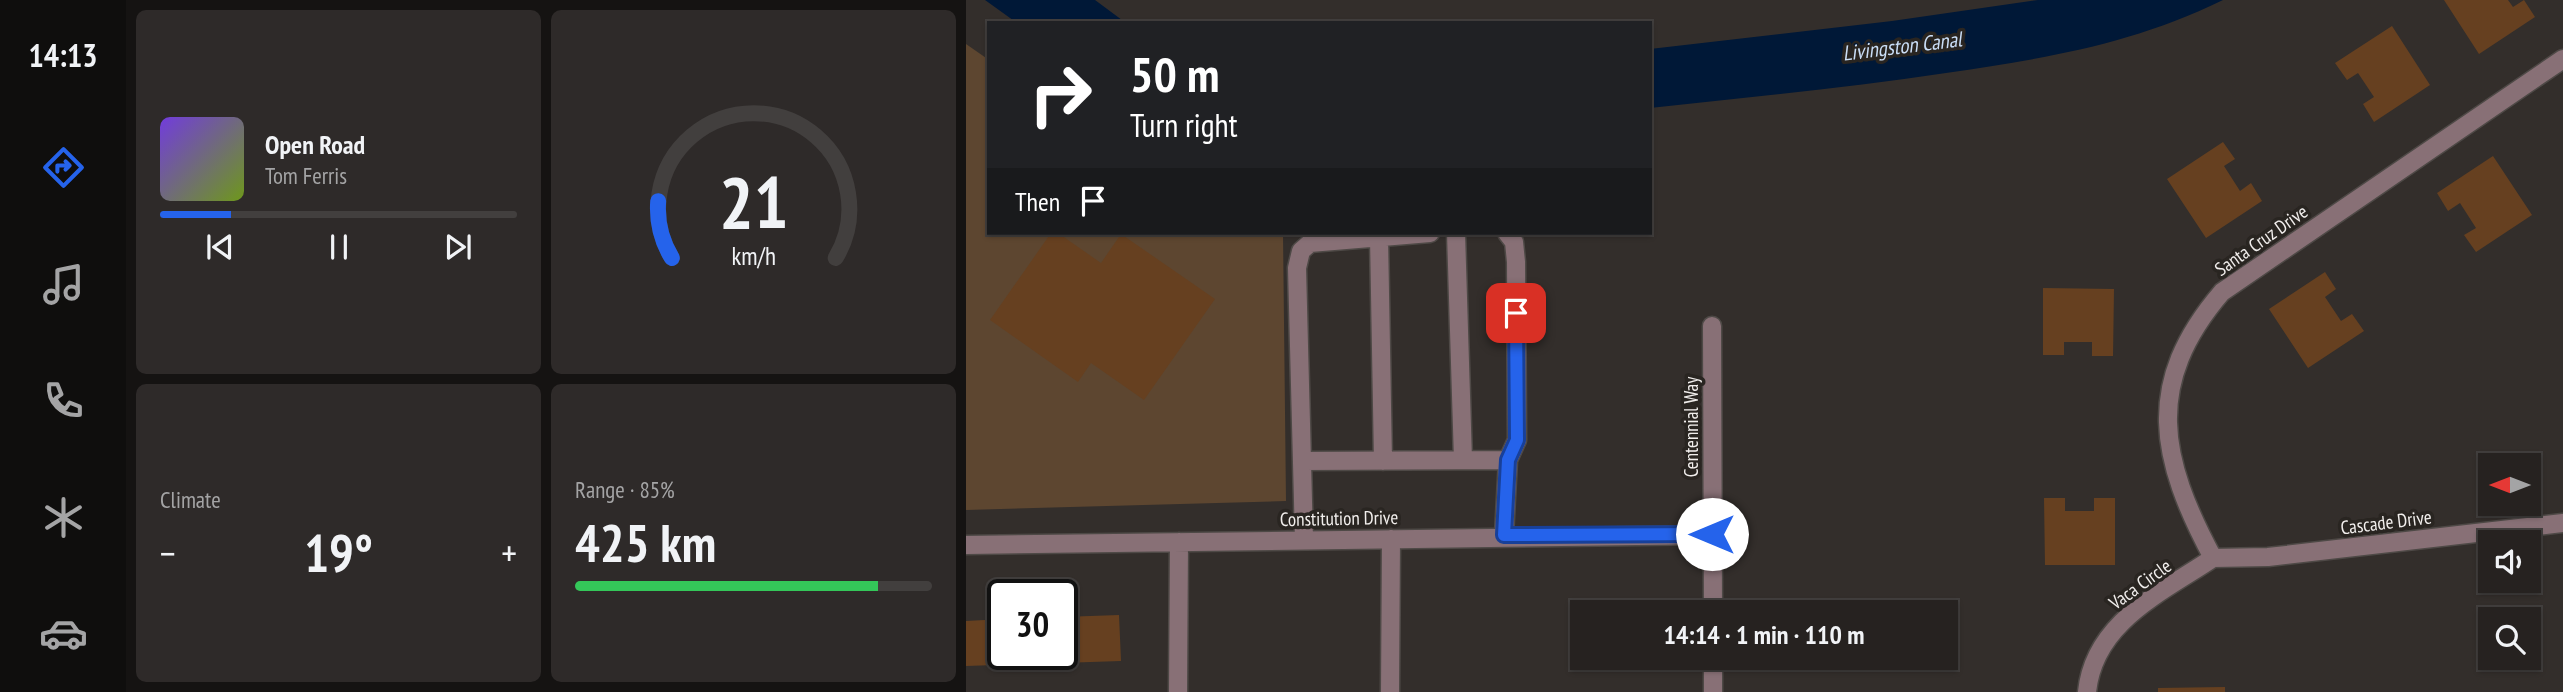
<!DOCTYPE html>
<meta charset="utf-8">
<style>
:root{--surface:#262220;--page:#2e2a29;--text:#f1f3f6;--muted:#a4a4a5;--line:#423f3e;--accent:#2563eb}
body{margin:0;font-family:"PT Sans Narrow",sans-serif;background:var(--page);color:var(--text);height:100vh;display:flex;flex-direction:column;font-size:26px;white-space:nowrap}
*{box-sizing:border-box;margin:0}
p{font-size:23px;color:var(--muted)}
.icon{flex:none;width:38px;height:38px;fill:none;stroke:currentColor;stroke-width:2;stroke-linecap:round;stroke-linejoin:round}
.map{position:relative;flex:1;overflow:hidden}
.sheet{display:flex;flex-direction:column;gap:10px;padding:10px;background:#151312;width:840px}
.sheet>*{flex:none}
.guide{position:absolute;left:21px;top:21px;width:665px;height:214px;border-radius:0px;box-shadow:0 2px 5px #0004,0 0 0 2px var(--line);background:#202124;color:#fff;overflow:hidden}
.needle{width:46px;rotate:270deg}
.tools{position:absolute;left:1512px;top:453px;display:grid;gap:14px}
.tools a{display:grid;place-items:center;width:63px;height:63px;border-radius:0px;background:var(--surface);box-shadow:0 2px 5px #0004,0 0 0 2px var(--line);font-size:35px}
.speed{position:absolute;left:21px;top:579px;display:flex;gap:14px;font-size:35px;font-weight:700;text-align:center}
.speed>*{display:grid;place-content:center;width:91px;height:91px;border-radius:50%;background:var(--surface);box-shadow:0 2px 5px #0004,0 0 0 2px var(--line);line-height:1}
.speed .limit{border:4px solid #111;border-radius:10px;background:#fff;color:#111}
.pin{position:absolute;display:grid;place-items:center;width:60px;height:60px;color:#fff;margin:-30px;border-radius:14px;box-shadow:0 4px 10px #0006}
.me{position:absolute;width:77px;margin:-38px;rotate:270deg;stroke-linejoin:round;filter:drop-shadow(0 0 5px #0008)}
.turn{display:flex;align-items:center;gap:24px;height:147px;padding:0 28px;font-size:32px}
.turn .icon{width:91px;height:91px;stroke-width:2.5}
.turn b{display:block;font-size:49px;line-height:60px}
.then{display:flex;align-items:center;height:66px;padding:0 28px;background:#0003;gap:14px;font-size:26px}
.big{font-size:52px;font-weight:600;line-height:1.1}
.sheet .widget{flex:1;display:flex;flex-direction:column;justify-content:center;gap:10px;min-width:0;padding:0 24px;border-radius:10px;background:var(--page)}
.sheet .dial{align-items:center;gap:0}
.dial svg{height:182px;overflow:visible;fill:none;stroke:var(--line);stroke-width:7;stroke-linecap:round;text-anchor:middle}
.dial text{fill:var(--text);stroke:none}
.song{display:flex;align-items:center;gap:21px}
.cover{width:84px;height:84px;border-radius:10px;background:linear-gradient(135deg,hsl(260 70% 55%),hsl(80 70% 35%))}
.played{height:7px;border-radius:4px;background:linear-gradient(90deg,var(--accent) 20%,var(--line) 20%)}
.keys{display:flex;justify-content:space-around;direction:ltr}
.heat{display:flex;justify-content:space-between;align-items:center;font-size:38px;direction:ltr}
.charge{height:10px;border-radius:5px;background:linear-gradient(90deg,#34c759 85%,var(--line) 0)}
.sheet .tiles{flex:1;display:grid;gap:10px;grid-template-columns:repeat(2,1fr)}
.trip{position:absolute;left:604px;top:600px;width:388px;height:70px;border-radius:0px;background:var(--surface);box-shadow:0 2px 5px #0004,0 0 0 2px var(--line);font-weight:600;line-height:70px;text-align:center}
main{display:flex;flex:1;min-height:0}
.dock{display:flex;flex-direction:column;width:126px;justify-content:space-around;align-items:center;background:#0f0e0d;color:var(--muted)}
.dock .icon{width:49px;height:49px}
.dock .selected{color:var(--accent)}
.dock b{font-size:32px;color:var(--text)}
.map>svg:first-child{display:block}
.green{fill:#5d4630}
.water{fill:#001837}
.building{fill:#664020}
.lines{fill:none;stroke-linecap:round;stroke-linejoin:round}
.minor-casing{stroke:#4e4946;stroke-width:21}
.minor{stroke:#887076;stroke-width:18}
.route-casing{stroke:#184099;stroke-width:18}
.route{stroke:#2563eb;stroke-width:12}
.labels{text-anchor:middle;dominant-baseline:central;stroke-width:7;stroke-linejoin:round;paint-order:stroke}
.street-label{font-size:19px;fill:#f1eeec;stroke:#292521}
.water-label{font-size:21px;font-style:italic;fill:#cadef7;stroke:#292521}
</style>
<main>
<nav class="dock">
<b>14:13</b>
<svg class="icon selected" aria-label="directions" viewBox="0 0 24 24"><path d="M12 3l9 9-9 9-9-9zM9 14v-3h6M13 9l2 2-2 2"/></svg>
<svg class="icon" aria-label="music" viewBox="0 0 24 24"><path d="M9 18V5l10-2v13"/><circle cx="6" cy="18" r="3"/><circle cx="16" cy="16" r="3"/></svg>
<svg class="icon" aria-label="phone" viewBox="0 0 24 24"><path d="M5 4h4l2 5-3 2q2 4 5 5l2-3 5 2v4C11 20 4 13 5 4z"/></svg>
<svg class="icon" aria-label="climate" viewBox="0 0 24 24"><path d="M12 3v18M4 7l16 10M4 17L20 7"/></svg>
<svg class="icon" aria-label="car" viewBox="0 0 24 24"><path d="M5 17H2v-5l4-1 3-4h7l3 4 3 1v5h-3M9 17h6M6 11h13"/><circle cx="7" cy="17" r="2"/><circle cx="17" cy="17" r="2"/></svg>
</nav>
<section class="sheet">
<div class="tiles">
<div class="widget">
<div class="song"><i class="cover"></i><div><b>Open Road</b><p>Tom Ferris</p></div></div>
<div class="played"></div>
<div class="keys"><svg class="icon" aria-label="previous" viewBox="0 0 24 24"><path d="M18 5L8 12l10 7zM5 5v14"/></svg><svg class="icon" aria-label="pause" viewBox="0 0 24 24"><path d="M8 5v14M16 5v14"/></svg><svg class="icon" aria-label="next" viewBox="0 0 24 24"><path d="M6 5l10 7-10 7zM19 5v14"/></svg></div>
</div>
<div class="widget dial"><svg viewBox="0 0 100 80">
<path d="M14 69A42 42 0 1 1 86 69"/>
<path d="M14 69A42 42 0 0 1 8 44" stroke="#2563eb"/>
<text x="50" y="56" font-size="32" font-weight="700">21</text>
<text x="50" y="72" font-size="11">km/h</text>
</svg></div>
<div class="widget"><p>Climate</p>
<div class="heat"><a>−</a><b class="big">19°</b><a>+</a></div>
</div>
<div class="widget"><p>Range · 85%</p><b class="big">425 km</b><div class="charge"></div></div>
</div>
</section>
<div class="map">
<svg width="1597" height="692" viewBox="0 0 1597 692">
<rect width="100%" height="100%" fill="#332e2b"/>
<path class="green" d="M0,44L23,60V233H317L320,501L0,510Z"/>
<path class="water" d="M19,0H129L160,23H51Z
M1072,0H1257C1164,45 1081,58 980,73C882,88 783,97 684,108V49L926,21Z"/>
<path class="building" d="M1478,0H1542L1547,7L1558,0L1569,17L1513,54Z
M1426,26L1464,85L1408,122L1397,104L1408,97L1392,73L1381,80L1369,63Z
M1257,142L1269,159L1258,166L1274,191L1285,183L1296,201L1240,238L1201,179Z
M1527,156L1566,215L1510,252L1498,235L1510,228L1494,203L1482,211L1471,193Z
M85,233H92L135,263L155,234L249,299L178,400L125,363L112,382L24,320Z
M1359,272L1370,289L1359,297L1375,321L1386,314L1398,331L1342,368L1303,309Z
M1077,288L1148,289L1147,356H1126V342H1098V355H1077Z
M1078,498H1099V511H1128V498H1149V565H1079Z
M153,615L155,661L0,666V621L37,619V654H96V617Z
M1259,687V692H1192V688Z"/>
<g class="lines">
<defs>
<path id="minor" d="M490,233L497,460
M413,237L417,461
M746,326L747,612
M336,461L542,460
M538,535L542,460L551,440L550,262L548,242L541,233
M338,540L331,268L335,251L344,243L464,233
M0,545L746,535
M1247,558C1194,459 1177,384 1256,292L1597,59
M1247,558L1302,557L1597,523
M747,658V692
M212,692L213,542
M424,692L425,539
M1121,692C1128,622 1195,593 1247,558"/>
</defs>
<use href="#minor" class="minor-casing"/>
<use href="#minor" class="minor"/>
</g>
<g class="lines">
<defs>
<path id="route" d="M550,313L551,440L542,460L538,535L746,534"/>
</defs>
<use href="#route" class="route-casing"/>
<use href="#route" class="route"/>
</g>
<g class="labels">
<g class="street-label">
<text transform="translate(1295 240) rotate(-35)">Santa Cruz Drive</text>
<text transform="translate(725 427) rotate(-90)">Centennial Way</text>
<text transform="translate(373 518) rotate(-1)">Constitution Drive</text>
<text transform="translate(1420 522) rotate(-7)">Cascade Drive</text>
<text transform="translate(1174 584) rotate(-36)">Vaca Circle</text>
</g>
<g class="water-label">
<text transform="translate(936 46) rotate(-7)">Livingston Canal</text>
</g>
</g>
</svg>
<div class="tools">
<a><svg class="needle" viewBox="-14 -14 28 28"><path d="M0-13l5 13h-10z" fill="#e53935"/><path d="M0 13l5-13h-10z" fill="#a4a4a5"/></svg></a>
<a><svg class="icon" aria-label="sound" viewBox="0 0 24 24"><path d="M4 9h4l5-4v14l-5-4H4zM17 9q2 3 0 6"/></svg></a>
<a><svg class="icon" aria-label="search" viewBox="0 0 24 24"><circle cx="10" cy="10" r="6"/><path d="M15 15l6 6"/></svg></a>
</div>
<div class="speed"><div class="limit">30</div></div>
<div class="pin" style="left:550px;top:313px;background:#d93025"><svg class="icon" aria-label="arrive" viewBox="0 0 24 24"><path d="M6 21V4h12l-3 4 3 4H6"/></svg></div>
<svg class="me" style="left:746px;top:534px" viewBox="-20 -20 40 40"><circle r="19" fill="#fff"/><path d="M0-13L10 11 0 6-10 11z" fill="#2563eb"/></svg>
<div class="trip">14:14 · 1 min · 110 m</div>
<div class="guide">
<div class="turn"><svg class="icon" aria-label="right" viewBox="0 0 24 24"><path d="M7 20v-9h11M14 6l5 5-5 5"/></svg><div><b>50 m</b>Turn right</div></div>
<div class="then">Then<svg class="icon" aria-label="arrive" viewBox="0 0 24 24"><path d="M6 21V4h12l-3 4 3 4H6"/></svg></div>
</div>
</div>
</main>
